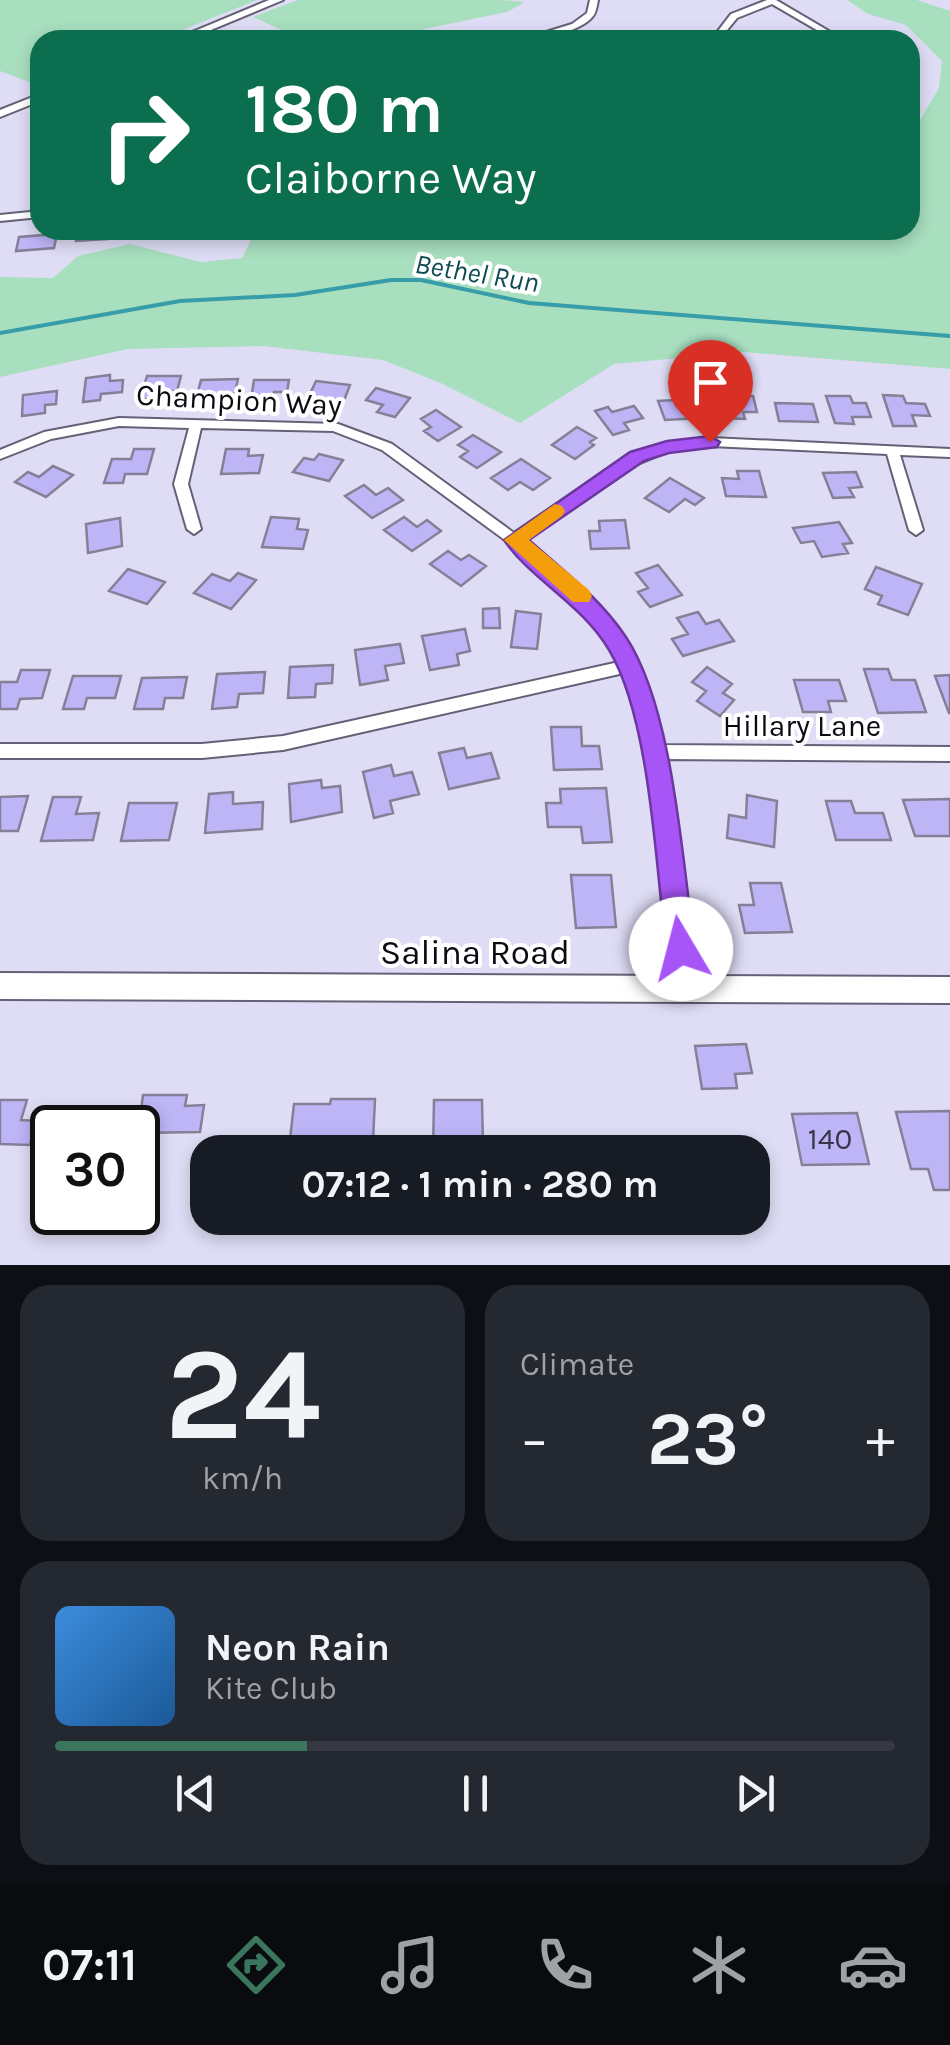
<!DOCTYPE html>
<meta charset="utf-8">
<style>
:root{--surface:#171b24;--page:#242831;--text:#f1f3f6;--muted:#9ea1a6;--line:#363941;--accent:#3b755e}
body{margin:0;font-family:Karla,sans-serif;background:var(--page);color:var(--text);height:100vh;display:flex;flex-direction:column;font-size:38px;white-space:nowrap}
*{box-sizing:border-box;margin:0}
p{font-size:32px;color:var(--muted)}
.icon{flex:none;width:55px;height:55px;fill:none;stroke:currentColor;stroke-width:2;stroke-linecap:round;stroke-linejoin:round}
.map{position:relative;height:1265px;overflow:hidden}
.side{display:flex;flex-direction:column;gap:20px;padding:20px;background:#0d0f14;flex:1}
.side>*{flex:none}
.top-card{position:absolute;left:30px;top:30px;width:890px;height:210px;border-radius:30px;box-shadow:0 5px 15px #0003;background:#0b6e4f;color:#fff;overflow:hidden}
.speed{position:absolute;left:30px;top:1105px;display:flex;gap:20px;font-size:50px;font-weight:700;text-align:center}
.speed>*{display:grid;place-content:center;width:130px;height:130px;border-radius:50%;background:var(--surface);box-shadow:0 5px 15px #0003;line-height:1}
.speed .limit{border:5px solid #111;border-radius:15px;background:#fff;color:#111}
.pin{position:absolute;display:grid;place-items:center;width:85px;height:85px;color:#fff;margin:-102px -42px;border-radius:50% 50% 50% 0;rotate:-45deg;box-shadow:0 0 10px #0007}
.pin .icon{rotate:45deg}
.me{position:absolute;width:110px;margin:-55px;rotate:352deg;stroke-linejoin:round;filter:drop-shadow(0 0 8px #0008)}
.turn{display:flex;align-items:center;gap:35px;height:210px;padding:0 50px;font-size:45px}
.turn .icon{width:130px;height:130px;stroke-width:2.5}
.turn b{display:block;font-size:70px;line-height:85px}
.big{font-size:75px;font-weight:700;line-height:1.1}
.side .tile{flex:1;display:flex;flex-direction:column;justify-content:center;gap:15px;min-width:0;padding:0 35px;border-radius:30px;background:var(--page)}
.side .dial{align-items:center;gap:0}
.dial b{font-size:130px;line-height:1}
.song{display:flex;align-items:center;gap:30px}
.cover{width:120px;height:120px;border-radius:15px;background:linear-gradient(135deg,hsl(210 70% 55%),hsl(210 70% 35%))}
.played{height:10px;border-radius:5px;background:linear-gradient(90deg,var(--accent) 30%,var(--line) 30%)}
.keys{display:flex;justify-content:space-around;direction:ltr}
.heat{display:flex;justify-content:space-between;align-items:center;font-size:55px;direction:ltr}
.side .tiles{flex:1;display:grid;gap:20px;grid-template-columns:1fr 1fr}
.tile:last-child{grid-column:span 2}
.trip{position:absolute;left:190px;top:1135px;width:580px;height:100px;border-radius:30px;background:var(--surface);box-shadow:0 5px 15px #0003;font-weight:700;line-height:100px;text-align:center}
.menu{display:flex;height:160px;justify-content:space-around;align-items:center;background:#090b0e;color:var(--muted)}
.menu .icon{width:70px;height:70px}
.menu .active{color:var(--accent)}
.menu b{font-size:45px;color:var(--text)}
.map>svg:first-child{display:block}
.green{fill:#a8dfbf}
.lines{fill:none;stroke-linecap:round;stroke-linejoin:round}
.stream{stroke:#369da9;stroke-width:4}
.building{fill:#beb5f7;stroke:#848197;stroke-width:2.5}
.street-casing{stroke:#646176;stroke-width:4}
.secondary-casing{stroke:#646176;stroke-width:4}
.street{fill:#fff;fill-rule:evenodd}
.secondary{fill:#fff;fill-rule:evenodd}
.route{fill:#a855f7;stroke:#6d37a1;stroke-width:2.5}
.slow{fill:#f59e0b}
.labels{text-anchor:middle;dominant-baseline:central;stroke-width:8;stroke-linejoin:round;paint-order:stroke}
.far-water-label{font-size:28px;font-style:italic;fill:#0e4a51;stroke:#fff}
.street-label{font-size:30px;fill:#0c0b12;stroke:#fff}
.near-number-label{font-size:30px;fill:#38364b}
.near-street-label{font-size:35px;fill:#0c0b12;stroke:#fff}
</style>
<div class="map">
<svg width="950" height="1265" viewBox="0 0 950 1265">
<rect width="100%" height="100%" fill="#dfddf5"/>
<path class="green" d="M0,0H257L157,40H40V86L0,71Z
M298,0H501L525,2L507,12L424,29L434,40H392L386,35L369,40H294L293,35L253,17Z
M847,0H917L950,11V369L744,352L614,364L520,423L443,384L383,360L263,346L128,349L0,377V277L53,278L78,256L130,244L201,262L242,258L256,230H910V137L939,88L942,61L906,25L868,14Z"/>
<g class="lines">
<path class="stream" d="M0,333L180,301L295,295L391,280H421L529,303L950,336"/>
</g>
<path class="building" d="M78,230H118V234H108L107,239L76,241Z
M57,234L54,248L16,251L19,237Z
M110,375V381L123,380L122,392L101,394L100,400L83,402L86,378Z
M147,376H181L177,391H165L163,399H140Z
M238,379L235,393L196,399L201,380Z
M254,380H289L287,392H274L273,399H251Z
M316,381L350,385L343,403L308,398Z
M376,388L410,398L395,417L377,412L383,405L366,400Z
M57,391L56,404L45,405V413L22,416L23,395Z
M883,395L903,396L906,403L925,404L930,416L912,415L916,426H893Z
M729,396H753L757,412H743L745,419L721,418L718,402H731Z
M826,396H850L853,403H866L871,417H852L854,424L835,423Z
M694,399L701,418L665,420L658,401Z
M775,403L813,404L818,422L779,421Z
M634,406L643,418L624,423L629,430L613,435L595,411L608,407L612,412Z
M436,410L461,427L438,441L424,431L431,427L421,419Z
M577,427L596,438L590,442L594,445L575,459L552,445Z
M473,435L501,452L477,468L460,457L468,451L458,445Z
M134,449H154L147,474H125L123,483H104L112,459H131Z
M226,449H249L248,456L263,455L259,473L221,474Z
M319,454L343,460L329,481L293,472L304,458L314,460Z
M521,459L550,478L533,490L520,482L508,490L491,478Z
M53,466L73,475L46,497L15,482L28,472L39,477Z
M737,471H759L766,497L726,496L722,478L739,479Z
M856,472L862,487L849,488L854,497L833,498L823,473Z
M670,478L704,498L695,505L685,499L669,512L645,498Z
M364,485L376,495L388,488L403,500L372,518L345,496Z
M271,517L299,519L297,529L308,530L303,549L262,547Z
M404,517L417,527L427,520L441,531L412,551L384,530Z
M120,518L122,546L88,553L86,524Z
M625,520L629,548L591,549L589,531H600L599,521Z
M839,522L852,543L843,544L848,553L822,557L814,541L801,543L793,528Z
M448,551L461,560L469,555L486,566L461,586L430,564Z
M658,565L682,595L650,607L638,592L648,588L636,573Z
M876,567L922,584L908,615L878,604L882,596L865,589Z
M128,569L165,582L147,604L109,591Z
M238,573L256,580L231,609L194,593L212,574L230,581Z
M499,608L500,628H483V609Z
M516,611L541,614L537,649L511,647Z
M698,612L706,624L719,620L734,641L683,656L672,639L688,634L677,618Z
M465,629L470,651L457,654L459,665L430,670L422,636Z
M400,644L404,663L385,666L388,680L360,685L355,650Z
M333,665L332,683L316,684L315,697L288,698L290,667Z
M707,667L732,684L723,693L734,700L720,716L697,701L706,691L692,682Z
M864,669H888L892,680H915L926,712L878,713Z
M21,670H50L42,698L20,699L17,709H0V682H17Z
M265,672L263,693L239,694L237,707L212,709L217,674Z
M950,675V713H949L935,676Z
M73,676H121L115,698H87L84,709H63Z
M187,677L183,698H165L163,709H134L142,678Z
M794,680H839L846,701H828L831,712H803Z
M551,727H581L582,746H599L602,769L554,770Z
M464,748L467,758L491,753L499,778L449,789L439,753Z
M391,765L394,776L412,772L419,794L390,801L393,813L374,818L363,772Z
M321,780L322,788L340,786L342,812L291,822L289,784Z
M606,788L612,842L583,843L581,827H548L546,803H561L560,789Z
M233,792V804L263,802L262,829L205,833L209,794Z
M747,795L777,801L774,847L727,838L729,815L746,818Z
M28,796L18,831H0V797Z
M53,797H81L76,814L99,813L93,840L41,841Z
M950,799V836H915L903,800Z
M826,801H851L855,813H883L891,840H836Z
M129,803H177L169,840L121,841Z
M571,875H611L616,927L576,928Z
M750,883H781L792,932L745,933L739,905H754Z
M746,1044L752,1073L735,1074L737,1088L702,1089L695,1046Z
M143,1095H187L185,1106L204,1105L200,1132L138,1133Z
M331,1099H375L373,1141H354L353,1152H326L328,1138L290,1139L294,1104H330Z
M0,1100H27L21,1120L36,1121L30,1145L0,1144Z
M434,1100H482L483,1146H463V1152H433Z
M950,1111V1190H934L928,1169H911L896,1112Z
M857,1113L869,1164L802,1165L792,1114Z
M751,1142L756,1173H752V1152H716L715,1143Z"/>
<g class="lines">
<defs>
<path id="street" d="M590,0H598C597,5 596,13 593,16C581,32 539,40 520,40L572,24L587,13Z
M767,0H776L844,40H834L772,4L737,18L719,40H711L731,14Z
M40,211V217L0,221V215Z
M119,418L338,424L392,444L514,533L618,462L667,443L711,438L950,449V457L900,455L923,530L916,535L909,530L887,454L711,446L669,451L628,468L523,540C575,585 619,618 645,684C652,703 656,725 661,745L950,747V761L663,759L696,988L693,995L686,997L679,995L676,988L646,752L630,686L624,673L283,750L202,758H0V744H202L283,736L619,662L613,648L586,612L509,543L382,450L333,431L201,428L188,484L201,529L194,534L187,529L174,484L189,428L119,426L51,439L0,459V450L44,432Z"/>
<path id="secondary" d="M269,0H283L187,40H173Z
M40,94V101L0,117V110Z
M0,973L950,977V1003L0,999Z"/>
</defs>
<use href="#street" class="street-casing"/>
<use href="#secondary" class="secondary-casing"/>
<use href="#street" class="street"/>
<use href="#secondary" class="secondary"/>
</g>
<path class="route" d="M710,436L720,442L717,447L669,453L644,461L529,540C564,571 600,598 626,637C674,710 682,861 695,949L691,958L681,962L671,958L666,949C656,867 650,718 609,650C581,603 531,580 504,540L630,452L667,441Z"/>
<path class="slow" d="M555,504L562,506L565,511L562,516L529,540L589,590L592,596L589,602H573L504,540Z"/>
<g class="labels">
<g class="far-water-label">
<text transform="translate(477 273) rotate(9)">Bethel Run</text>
</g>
<g class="street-label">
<text transform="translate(239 400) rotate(3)">Champion Way</text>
<text x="802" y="726">Hillary Lane</text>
</g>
<g class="near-number-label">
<text x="830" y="1139">140</text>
</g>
<g class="near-street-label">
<text x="475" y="952">Salina Road</text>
</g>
</g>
</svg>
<div class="speed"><div class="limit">30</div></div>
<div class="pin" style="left:710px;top:442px;background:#d93025"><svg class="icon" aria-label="arrive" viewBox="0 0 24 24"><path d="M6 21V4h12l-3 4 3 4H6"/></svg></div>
<svg class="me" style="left:681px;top:949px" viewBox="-20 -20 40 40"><circle r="19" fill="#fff"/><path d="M0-13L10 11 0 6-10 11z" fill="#a855f7"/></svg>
<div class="trip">07:12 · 1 min · 280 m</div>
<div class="top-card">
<div class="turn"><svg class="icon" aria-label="right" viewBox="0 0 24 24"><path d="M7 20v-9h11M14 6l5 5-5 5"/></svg><div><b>180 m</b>Claiborne Way</div></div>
</div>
</div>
<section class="side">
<div class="tiles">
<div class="tile dial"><b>24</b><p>km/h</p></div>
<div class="tile"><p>Climate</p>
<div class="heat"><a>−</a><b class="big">23°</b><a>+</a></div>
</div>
<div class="tile">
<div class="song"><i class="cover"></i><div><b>Neon Rain</b><p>Kite Club</p></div></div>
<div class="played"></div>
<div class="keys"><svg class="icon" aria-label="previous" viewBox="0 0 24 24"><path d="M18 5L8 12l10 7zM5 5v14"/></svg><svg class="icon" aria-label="pause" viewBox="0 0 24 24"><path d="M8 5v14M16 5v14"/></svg><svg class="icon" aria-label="next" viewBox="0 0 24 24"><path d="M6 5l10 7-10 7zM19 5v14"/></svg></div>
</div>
</div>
</section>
<nav class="menu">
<b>07:11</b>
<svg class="icon active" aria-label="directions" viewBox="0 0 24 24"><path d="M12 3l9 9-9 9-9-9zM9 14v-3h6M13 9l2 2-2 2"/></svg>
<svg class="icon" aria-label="music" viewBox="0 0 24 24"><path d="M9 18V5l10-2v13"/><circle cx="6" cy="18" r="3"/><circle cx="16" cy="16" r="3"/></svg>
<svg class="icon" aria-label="phone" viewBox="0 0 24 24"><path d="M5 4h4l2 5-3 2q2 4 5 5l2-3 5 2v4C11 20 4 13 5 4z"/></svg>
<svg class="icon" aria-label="climate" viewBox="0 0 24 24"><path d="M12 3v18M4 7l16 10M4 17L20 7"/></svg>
<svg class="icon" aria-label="car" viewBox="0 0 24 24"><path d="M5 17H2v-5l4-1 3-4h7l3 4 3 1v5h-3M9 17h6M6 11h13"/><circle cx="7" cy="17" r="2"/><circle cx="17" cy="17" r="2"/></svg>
</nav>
